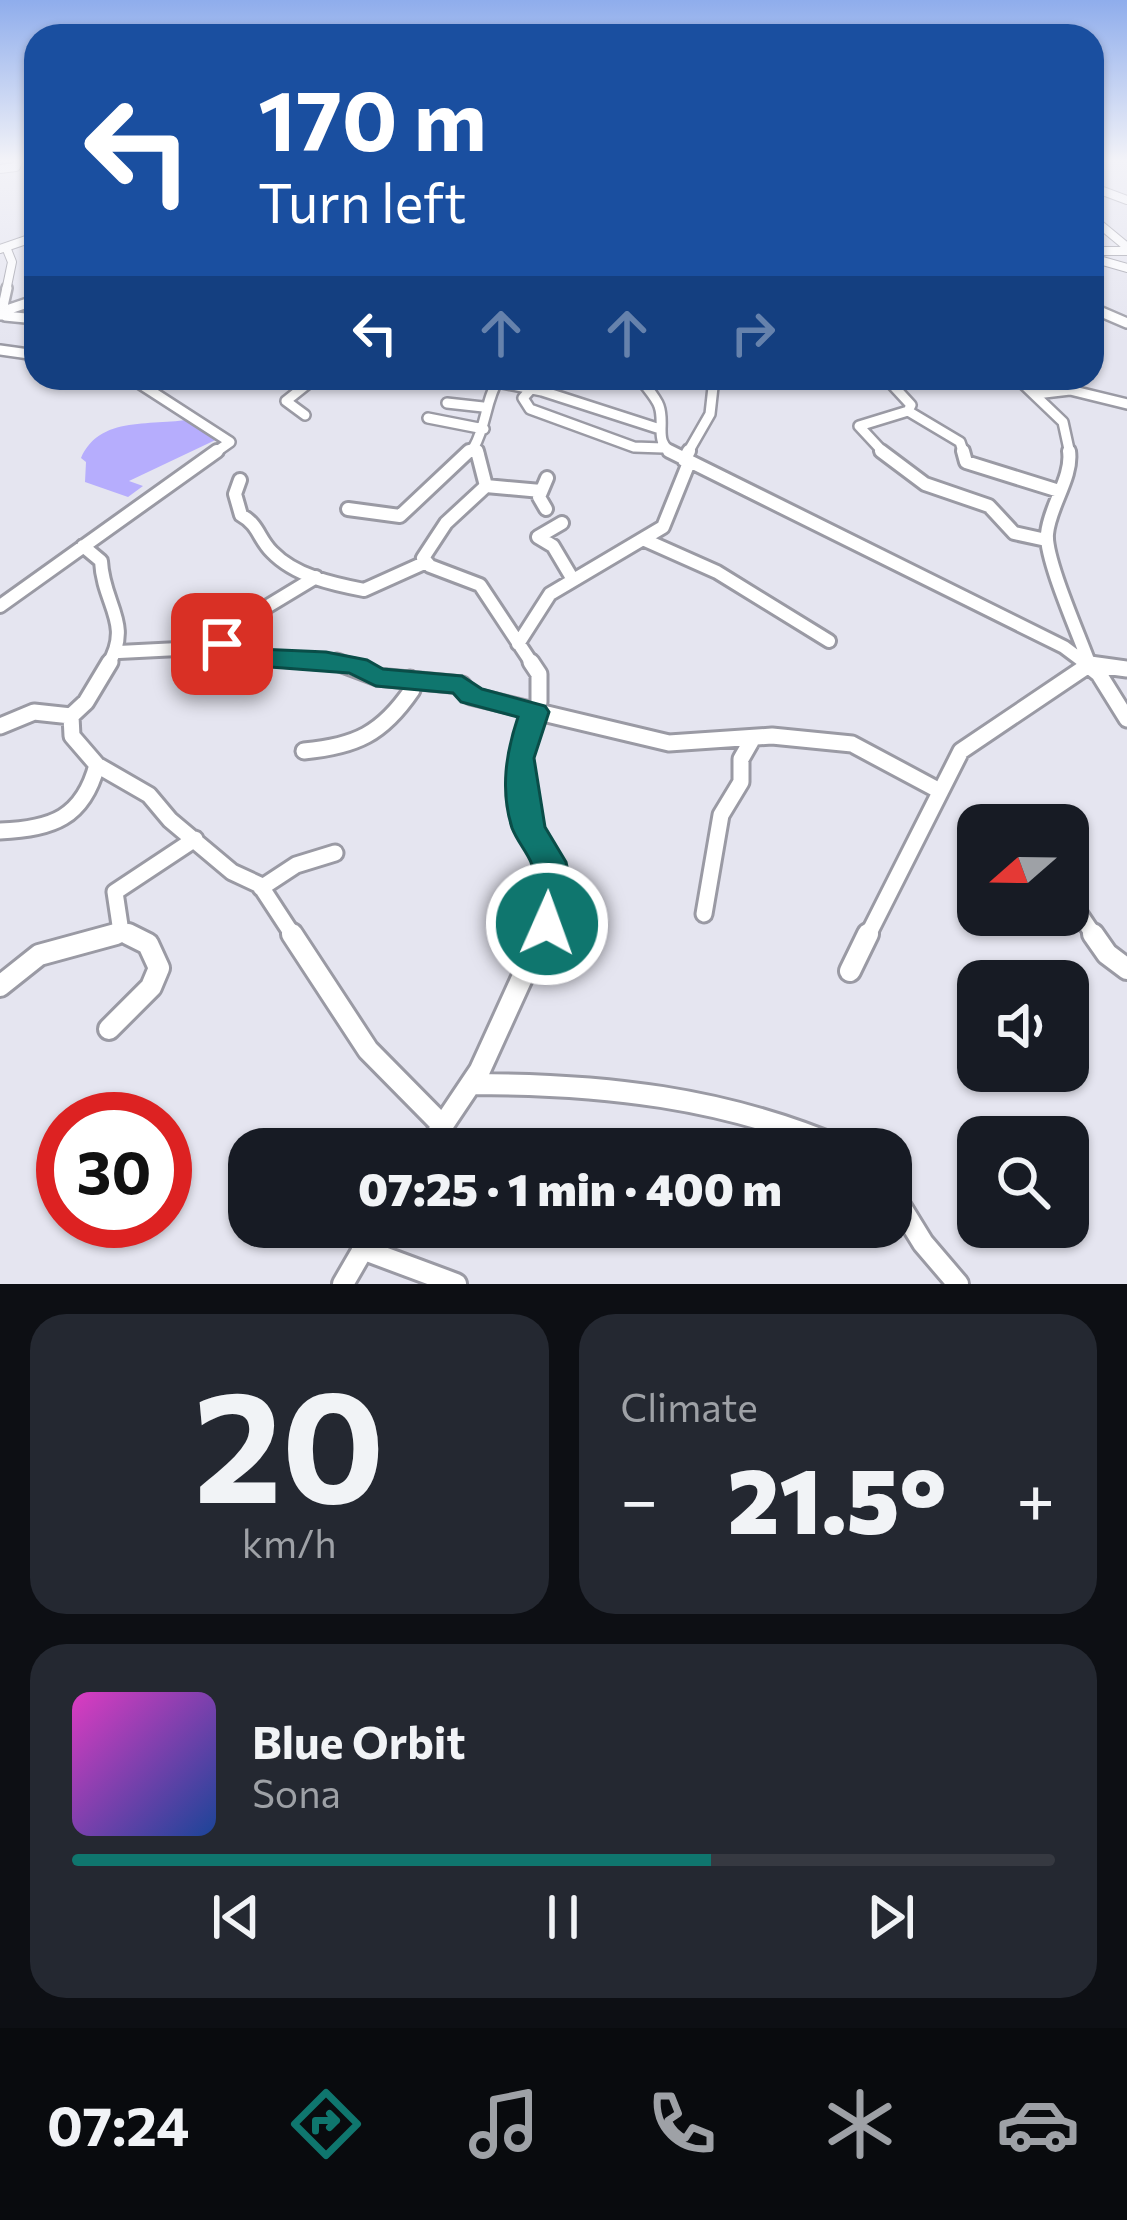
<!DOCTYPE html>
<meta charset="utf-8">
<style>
:root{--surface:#171b24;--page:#242831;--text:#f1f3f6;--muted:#9ea1a6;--line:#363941;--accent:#0f766e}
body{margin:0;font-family:Commissioner,sans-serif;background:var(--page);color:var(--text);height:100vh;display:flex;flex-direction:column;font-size:45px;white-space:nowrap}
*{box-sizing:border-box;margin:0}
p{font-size:39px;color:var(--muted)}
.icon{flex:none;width:66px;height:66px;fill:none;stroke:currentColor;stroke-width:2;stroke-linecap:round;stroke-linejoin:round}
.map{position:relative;height:1284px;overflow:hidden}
.side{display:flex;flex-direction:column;gap:30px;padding:30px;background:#0d0f14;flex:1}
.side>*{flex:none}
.hud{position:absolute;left:24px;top:24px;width:1080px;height:366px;border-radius:36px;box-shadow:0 3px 9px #0004;background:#1a4fa0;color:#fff;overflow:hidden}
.needle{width:78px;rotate:250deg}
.buttons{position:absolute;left:957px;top:804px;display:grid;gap:24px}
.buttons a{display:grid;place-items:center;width:132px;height:132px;border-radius:24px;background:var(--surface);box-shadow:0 3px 9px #0004;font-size:60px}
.speed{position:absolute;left:36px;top:1092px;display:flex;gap:24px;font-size:60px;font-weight:700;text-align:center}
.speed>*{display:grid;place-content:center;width:156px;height:156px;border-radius:50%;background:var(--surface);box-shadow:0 3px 9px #0004;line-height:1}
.speed .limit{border:18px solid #d22;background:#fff;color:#111}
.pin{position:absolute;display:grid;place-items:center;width:102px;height:102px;color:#fff;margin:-51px;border-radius:24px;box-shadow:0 6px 18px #0006}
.me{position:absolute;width:132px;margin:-66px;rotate:2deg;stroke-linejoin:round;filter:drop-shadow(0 0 9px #0008)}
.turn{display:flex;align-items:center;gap:42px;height:252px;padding:0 36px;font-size:54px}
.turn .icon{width:156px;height:156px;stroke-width:2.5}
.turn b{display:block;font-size:84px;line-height:102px}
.lanes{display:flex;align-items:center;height:114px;padding:0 36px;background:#0003;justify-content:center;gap:60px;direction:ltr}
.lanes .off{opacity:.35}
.big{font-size:90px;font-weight:800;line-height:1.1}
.side .tile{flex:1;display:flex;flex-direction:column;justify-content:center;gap:18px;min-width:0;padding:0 42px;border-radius:36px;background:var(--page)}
.side .dial{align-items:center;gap:0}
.dial b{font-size:156px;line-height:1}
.song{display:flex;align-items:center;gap:36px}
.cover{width:144px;height:144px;border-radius:18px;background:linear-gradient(135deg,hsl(310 70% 55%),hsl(220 70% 35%))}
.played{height:12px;border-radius:6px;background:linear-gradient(90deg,var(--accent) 65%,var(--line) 65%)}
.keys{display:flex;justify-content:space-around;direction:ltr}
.heat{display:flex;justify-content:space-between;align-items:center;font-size:66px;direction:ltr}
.side .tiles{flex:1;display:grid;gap:30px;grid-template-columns:1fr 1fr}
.tile:last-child{grid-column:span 2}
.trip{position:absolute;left:228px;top:1128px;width:684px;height:120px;border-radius:36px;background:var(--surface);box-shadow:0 3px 9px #0004;font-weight:800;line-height:120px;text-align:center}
.tab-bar{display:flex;height:192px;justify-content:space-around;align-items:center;background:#090b0e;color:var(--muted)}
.tab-bar .icon{width:84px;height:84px}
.tab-bar .current{color:var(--accent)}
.tab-bar b{font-size:54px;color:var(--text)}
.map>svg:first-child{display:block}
.forest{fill:#b6adfd}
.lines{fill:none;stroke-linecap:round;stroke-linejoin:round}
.minor-far4-casing{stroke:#9a9aa4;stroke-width:10}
.minor-far3-casing{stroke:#9a9aa4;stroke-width:14}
.minor-far2-casing{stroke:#9a9aa4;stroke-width:18}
.minor-far1-casing{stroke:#9a9aa4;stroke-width:21}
.minor-casing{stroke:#9a9aa4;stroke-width:26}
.minor-far4{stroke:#fff;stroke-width:8}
.minor-far3{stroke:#fff;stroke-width:9}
.minor-far2{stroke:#fff;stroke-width:12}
.minor-far1{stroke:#fff;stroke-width:15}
.minor{stroke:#fff;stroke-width:20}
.route{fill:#0f766e;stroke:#0a4d48;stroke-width:3}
</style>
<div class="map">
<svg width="1127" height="1284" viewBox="0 0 1127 1284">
<rect width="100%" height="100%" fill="#e5e5f0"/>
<path class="forest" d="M199,417L226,435L129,481L143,486L128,497L85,482L86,462L81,458C102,411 160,429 199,417Z"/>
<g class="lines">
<defs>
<path id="minor-far4" d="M0,169L16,167L18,162
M1092,187L1127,200
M1092,218L1127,247
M6,247L12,262L6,291
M0,249L29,239
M1092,251H1127
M1092,258L1127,268"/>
<path id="minor-far3" d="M1092,308L1127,323
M1,312L36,300
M1,315L7,288
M5,316L36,319
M0,350L36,355
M131,378L230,442L213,454
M343,378H358
M640,378C645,386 656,397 659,406C666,426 652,442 675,454
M875,378H886L911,405L908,411L960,442L964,454
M1017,378L1063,422L1070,454
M497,382L542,391L660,429
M531,389L523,398L530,409L634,447L663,448
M1036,394L1070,390L1127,404
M447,403L483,407
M305,415L286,401L315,378
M428,418L484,429
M466,454L474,447
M479,454L474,447C487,424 485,401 499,378
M687,454L710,414L714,378
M885,454L859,426L908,411"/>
<path id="minor-far2" d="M477,451L486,486L446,523L423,558L430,566L480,585L533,665
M669,451L1064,647L1088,665
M881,451L925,484L989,506L1014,533L1046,540
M963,451L966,462L1059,491
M1069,451C1073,477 1049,507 1047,534C1045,559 1079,635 1089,663
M684,460L689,451
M240,480L235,494L241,515C259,525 258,538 272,552C295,576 333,584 364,590L424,563
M486,486L541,491
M348,509L400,516L469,451
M546,509L539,497L547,478
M562,523L538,537L553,546L572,578
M645,540L717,572L829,641
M83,546L101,561C103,605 133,623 108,665
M0,606L217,451
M518,644L550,594L663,527L688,465
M218,647L257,658L353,665
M119,652L218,647L253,615L316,577
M1088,665H1099"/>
<path id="minor-far1" d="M110,662L86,702L71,716L72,736L97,765L149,795L170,820L232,872L260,885L294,937
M337,662L377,677L462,685L471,696L669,743L772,736L852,744L938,790
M531,662L539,674V702L519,758L529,827L549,862L553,898L541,937
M1084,662L1099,674L1127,719
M0,726L34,712L71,716
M304,751C356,746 382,734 412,690L410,679
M0,831C52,829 83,818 97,765
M261,888L296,865L335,853
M1070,900L1095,937
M704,914L721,815L741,782V759L753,738
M121,932L136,937
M105,937L121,932L115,892L195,839
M867,937L961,751L1090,664L1127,669"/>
<path id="minor" d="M292,934L368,1050L442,1125
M1093,934L1107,954L1127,969
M850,971L868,934
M0,986L39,955L116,934
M109,1029L151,987L159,968L148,944L128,934
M472,1084C602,1084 724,1097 844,1149
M427,1149L480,1070L542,934
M891,1191L923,1243L958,1284
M362,1249L456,1284
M343,1284L376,1227"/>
</defs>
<use href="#minor-far4" class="minor-far4-casing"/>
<use href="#minor-far3" class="minor-far3-casing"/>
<use href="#minor-far2" class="minor-far2-casing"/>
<use href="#minor-far1" class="minor-far1-casing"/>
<use href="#minor" class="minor-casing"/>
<use href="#minor-far4" class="minor-far4"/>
<use href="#minor-far3" class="minor-far3"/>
<use href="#minor-far2" class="minor-far2"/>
<use href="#minor-far1" class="minor-far1"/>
<use href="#minor" class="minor"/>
</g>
<linearGradient id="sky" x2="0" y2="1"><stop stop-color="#8fadec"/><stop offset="0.47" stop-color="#f3f3f8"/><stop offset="1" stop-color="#f3f3f8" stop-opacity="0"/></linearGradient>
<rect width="1127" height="342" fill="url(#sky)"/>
<path class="route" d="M222,636L258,649L326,652L367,660L383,669L462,676L482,689L545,706L549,712L534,758L545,827L566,862L570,881L560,934L547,938L535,934C525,916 536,898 535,879C534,858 519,846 512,828C500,790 506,753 518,717L461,702L453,693L376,686L349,673L257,666L208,653L204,647Z"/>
</svg>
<div class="buttons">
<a><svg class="needle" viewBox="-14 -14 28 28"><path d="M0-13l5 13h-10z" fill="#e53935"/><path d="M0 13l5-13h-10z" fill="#9ea1a6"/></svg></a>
<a><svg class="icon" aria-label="sound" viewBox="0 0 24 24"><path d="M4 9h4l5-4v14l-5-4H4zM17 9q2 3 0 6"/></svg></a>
<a><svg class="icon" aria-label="search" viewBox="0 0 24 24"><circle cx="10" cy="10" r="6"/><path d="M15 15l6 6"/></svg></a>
</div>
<div class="speed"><div class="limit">30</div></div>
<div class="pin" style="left:222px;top:644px;background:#d93025"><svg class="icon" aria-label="arrive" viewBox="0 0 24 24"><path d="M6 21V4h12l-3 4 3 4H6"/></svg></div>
<svg class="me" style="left:547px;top:924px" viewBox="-20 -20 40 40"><circle r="17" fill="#0f766e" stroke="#fff" stroke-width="3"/><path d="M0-11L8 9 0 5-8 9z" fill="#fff"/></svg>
<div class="trip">07:25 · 1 min · 400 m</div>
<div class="hud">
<div class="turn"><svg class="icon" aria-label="left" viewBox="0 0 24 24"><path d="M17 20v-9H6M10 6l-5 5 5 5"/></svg><div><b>170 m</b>Turn left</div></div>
<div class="lanes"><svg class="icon" aria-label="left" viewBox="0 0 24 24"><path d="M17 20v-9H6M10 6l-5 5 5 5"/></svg><svg class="icon off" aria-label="ahead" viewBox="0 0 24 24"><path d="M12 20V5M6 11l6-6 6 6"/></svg><svg class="icon off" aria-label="ahead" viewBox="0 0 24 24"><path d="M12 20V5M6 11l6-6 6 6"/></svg><svg class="icon off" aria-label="right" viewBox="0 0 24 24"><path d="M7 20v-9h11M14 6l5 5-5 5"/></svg></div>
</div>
</div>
<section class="side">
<div class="tiles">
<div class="tile dial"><b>20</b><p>km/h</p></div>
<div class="tile"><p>Climate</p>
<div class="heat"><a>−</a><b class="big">21.5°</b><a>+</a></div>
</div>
<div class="tile">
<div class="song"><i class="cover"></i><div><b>Blue Orbit</b><p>Sona</p></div></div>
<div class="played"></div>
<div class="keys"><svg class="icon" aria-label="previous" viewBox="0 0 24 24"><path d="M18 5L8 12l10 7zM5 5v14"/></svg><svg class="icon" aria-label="pause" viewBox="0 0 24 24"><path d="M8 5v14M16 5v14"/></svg><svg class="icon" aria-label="next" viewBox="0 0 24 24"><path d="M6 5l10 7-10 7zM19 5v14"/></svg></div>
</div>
</div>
</section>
<nav class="tab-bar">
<b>07:24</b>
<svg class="icon current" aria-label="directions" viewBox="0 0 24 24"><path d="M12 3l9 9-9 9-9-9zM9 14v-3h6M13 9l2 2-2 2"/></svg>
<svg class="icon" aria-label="music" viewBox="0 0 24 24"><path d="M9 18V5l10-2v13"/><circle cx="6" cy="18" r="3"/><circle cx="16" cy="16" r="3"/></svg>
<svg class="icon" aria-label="phone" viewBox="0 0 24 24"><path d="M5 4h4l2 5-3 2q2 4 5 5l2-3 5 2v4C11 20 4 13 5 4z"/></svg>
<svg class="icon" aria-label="climate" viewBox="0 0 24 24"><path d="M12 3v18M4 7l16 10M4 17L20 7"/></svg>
<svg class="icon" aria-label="car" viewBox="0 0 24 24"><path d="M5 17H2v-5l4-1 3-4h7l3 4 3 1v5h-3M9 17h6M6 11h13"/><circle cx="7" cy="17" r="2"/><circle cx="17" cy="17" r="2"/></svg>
</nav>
